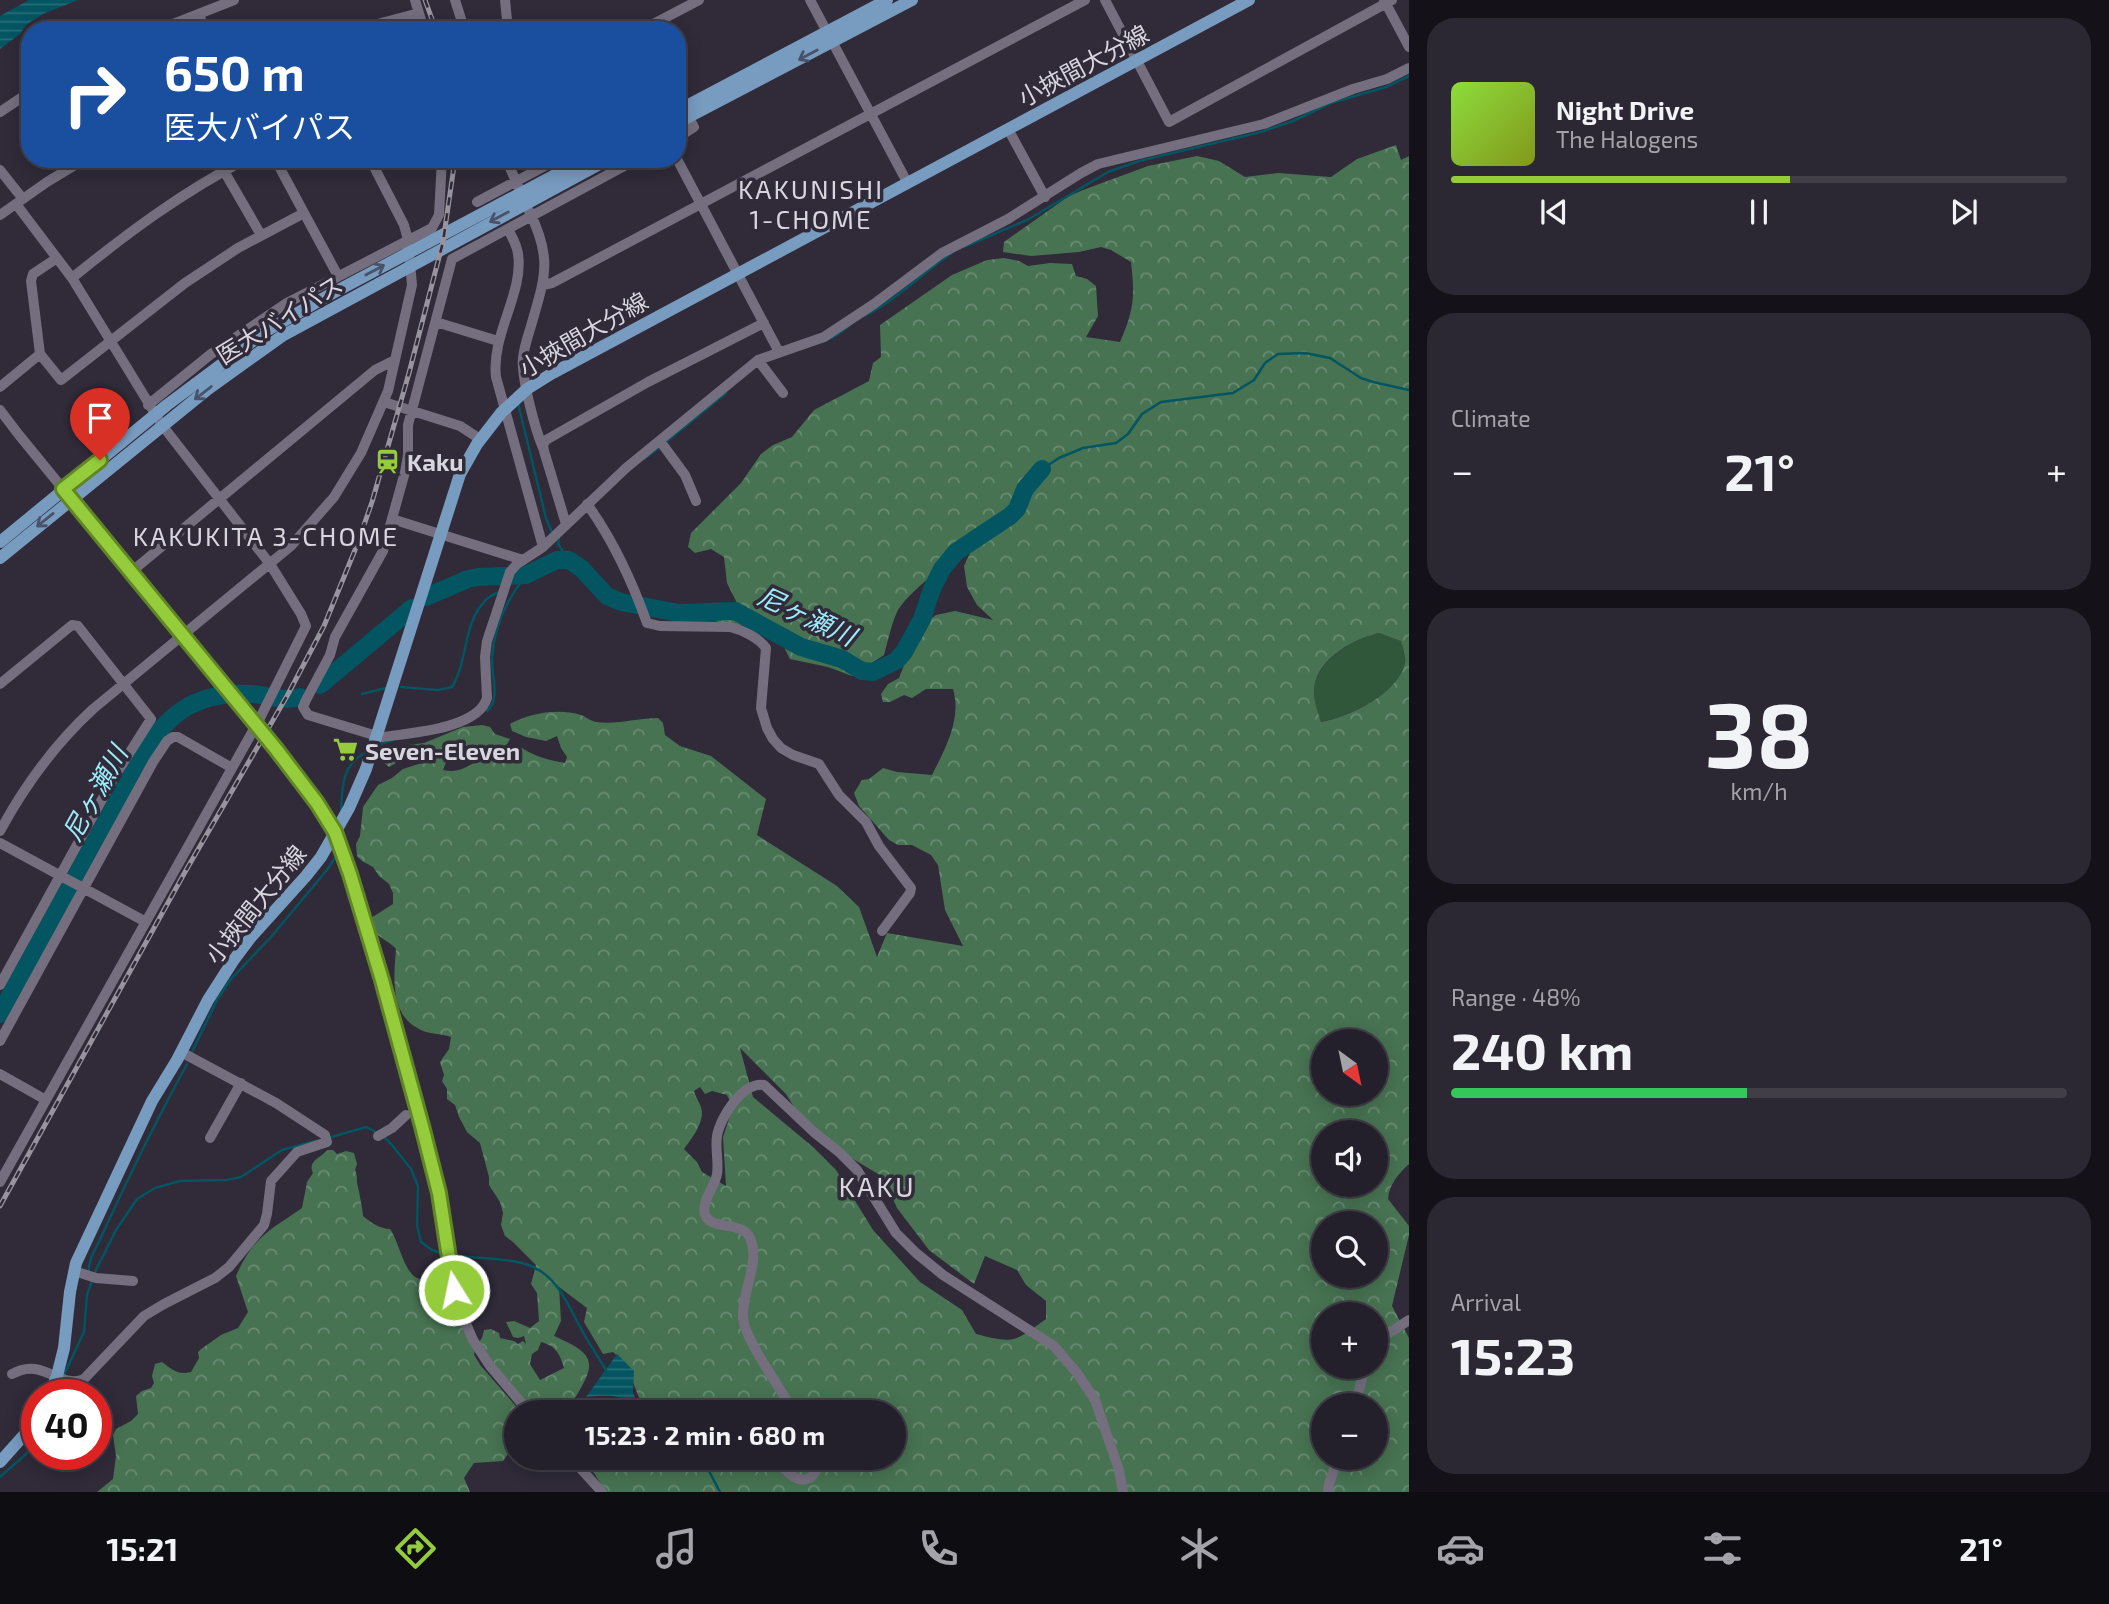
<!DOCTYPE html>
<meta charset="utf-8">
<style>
:root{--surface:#24202b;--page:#2c2833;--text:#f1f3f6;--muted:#a3a3a9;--line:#413e47;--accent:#95cc3b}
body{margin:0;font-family:"Exo 2","Noto Sans JP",sans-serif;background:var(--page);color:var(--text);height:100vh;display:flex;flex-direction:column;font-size:26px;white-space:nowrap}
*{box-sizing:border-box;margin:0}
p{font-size:23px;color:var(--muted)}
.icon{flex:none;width:38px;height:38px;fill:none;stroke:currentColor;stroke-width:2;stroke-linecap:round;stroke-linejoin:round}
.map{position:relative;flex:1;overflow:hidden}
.sheet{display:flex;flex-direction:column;gap:18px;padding:18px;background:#141218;width:700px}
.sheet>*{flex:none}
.hud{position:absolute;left:21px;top:21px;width:665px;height:147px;border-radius:28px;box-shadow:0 4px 18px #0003,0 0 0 2px var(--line);background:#1a4fa0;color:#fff;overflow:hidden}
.needle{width:46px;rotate:147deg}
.controls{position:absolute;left:1311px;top:1029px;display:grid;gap:14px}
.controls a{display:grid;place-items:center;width:77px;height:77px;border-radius:50%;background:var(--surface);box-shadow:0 4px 18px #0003,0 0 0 2px var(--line);font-size:35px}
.speed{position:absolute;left:21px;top:1379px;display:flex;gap:14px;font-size:35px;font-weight:700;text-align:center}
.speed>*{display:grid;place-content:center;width:91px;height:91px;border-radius:50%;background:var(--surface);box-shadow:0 4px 18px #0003,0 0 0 2px var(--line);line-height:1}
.speed .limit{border:10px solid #d22;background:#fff;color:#111}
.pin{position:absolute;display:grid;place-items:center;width:60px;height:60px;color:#fff;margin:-72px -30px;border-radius:50% 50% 50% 0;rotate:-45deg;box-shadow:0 0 7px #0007}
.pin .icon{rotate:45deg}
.me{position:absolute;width:77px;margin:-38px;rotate:350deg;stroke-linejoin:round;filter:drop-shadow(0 0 5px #0008)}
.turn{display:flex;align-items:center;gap:24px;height:147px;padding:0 28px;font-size:32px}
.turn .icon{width:91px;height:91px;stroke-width:2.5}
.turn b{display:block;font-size:49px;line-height:60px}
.big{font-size:52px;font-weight:700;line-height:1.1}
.sheet .tile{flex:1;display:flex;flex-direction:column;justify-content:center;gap:10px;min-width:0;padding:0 24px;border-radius:28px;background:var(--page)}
.sheet .dial{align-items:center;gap:0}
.dial b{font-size:91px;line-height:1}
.song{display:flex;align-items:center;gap:21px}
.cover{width:84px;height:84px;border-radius:10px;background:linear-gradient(135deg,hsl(90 70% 55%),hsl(70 70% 35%))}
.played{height:7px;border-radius:4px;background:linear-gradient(90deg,var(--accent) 55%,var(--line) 55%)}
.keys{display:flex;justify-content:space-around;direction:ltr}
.heat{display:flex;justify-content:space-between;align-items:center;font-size:38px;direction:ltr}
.charge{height:10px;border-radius:5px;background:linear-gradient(90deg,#34c759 48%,var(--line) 0)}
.trip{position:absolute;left:504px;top:1400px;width:402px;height:70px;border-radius:35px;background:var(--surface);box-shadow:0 4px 18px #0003,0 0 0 2px var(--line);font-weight:700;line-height:70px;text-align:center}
.tab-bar{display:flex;height:112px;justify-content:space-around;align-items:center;background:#0e0d11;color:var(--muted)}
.tab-bar .icon{width:49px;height:49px}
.tab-bar .selected{color:var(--accent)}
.tab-bar b{font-size:32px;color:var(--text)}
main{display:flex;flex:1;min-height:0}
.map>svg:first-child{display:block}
.green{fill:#30573a}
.forest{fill:url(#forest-crowns);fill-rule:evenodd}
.water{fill:url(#water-rules)}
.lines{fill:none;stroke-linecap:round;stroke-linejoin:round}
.stream{stroke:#025561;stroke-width:2.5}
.river{stroke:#025561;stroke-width:18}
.minor{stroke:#746e7e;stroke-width:10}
.major{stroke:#789bc0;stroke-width:12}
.rail-casing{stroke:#98949f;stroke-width:5}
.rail{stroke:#302a39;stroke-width:2.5;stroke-dasharray:8;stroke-linecap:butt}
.oneway{stroke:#495268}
.route-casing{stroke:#618526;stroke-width:18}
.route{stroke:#95cc3b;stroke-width:12}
.labels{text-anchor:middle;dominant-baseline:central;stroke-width:7;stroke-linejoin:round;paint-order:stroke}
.street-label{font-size:24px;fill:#d8d5de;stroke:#302a39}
.poi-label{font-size:24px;font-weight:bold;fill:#d8d5de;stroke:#302a39;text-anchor:start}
.neighbourhood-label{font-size:26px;letter-spacing:2px;fill:#d8d5de;stroke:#302a39}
.water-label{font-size:26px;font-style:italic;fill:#9cecfc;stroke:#302a39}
.quarter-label{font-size:28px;letter-spacing:2px;fill:#d8d5de;stroke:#302a39}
</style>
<main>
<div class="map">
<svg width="1409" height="1492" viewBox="0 0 1409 1492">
<defs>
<pattern id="forest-crowns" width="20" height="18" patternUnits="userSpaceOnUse" patternTransform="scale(1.75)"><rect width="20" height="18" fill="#477352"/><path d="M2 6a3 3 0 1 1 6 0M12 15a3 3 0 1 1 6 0" fill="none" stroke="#698c73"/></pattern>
<pattern id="water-rules" width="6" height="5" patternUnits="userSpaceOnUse" patternTransform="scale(1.75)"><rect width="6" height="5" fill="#025561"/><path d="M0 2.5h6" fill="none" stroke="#266d77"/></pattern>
</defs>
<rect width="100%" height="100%" fill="#302a39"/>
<path class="green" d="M1379,633L1402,641C1403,648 1406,657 1405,663C1398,694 1349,717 1320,722C1317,710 1312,695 1315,683C1323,656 1354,639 1379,633Z"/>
<path class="forest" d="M1396,145L1401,160L1409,156V1164C1398,1174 1389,1185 1388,1199L1409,1226V1235L1392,1306L1409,1338V1492H606L594,1473L576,1458H894V1412H668C662,1404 652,1404 642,1405C634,1386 629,1365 613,1352L603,1354L584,1322L587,1308L559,1287L561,1321L554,1336C597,1355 597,1363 573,1401L598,1404L606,1398L620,1401L625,1412H528L479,1342L482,1338L484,1330L491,1329L499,1333L500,1338L514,1341L518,1344L523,1341L526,1344L524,1336L518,1338L513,1337L506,1322L514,1321L530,1328L539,1321L537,1293L531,1284L536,1265L513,1242L505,1236L501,1225L503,1213L500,1202L489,1185V1177L480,1143L467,1132L459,1117L455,1105L447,1099V1089L442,1081L444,1075L440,1062L449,1049L451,1037C440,1033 430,1035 419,1029C389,1014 394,976 396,949C386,938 368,935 371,918L393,904V893L389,884L379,876L373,867L362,861L357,856L356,844L360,836L363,807L378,785L392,778L403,769L422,763C409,756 401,760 389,767L383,762L385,756L401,746L424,743L463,727L482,725L490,727L495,734L510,739L506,746C490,750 477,757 462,760L459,751L450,752L443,770C462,775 474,761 491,753C499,749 510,748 519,746C533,756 548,760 565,763L567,757L561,748L557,736L546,741L526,737L512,731L510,724C530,713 558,708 581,715C586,717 591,721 596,722C616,725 638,718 658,718L663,723L665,735L680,746L711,756L766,799L757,835L837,886L859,907L877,957L887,933L963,946L945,910L938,865L931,855L912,845H898L889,840L859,806L854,793L862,780L869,779L883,768L897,772L932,775C945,749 962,719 953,689H926L912,698L904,695L890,702H883L881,694L888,684L899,678L910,650L922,625L936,615L955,611L993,620L977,605L967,587L964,566L973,547C955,555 905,595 897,612C891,625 888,641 884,655L852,676L828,667L790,659L774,627L722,624L713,619L719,613L737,603L727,583L724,557L711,549L695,553L688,547L691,533L741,483L761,454L773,445L792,437L814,410L869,381L873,363L881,357L880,325L952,275L987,260L1004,258L1019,261L1028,266L1050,263L1072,264L1076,276L1087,279L1096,286L1098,316L1086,337L1120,342C1134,310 1135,297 1131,262L1111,250L1101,247L1079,252L1031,256L1003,252L1004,242L1069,196L1083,190L1148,166L1197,156L1219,161L1245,177L1278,173L1331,177L1357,159ZM1379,633L1401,641C1403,648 1406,657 1405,663C1398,694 1349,717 1321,722C1317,710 1312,695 1315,683C1322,656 1354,639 1379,633ZM1323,1041H1376V1094H1323ZM740,1048L786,1094L799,1115L843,1153L883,1177L897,1208L929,1250L974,1284L985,1256L1017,1270L1026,1285L1046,1301V1319C1014,1342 1015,1344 976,1334L962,1310L920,1282L873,1230L836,1170L813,1147L753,1097ZM700,1087L705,1094L712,1091L727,1095L733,1107L723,1137L726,1186L702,1172L697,1162L684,1149C691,1140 702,1125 702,1113C702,1105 696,1099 694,1091ZM1323,1132H1376V1185H1323ZM1323,1223H1376V1276H1323ZM1323,1314H1376V1367H1323ZM541,1342C556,1346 560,1354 564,1368L540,1380L530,1364L532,1354L538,1350ZM1323,1405H1376V1458H1323Z
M327,1150H333L337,1154L346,1151L354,1153L357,1164L355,1170C358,1176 356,1180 358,1187C360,1197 362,1205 363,1216C370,1222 380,1229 390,1229C399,1240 405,1280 422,1279C427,1279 433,1275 438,1274L455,1301L475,1350L474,1355L481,1366L521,1412H516V1443L503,1461L474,1463L464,1478L470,1492H97L113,1479L116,1456L113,1435L116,1429L131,1421L138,1414L136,1396L142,1391L151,1388L154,1383L152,1376L155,1364L162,1362C173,1370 177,1375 191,1372L199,1358L198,1352L201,1349L221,1335L238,1328L248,1312L236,1276C253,1237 269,1231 302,1208L307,1182L313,1173C307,1161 321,1158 327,1150Z"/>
<path class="water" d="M29,0H78L43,14L26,25L20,34L0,49V16Z
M617,1354L634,1371L633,1392L638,1406C616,1394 612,1395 586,1397Z"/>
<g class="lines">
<path class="stream" d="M964,247L1029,219L1108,172L1139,161L1261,132L1293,121L1331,103L1386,87L1409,76
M864,316C897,300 922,273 952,253
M823,342L837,335L850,325
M518,403L546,518L553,535
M666,442L726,393
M644,459L661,446
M1042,469L1059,458L1083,448L1116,443L1128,434L1142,414L1161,402L1233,393L1254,380L1265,363L1278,354L1305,353L1330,358L1361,378L1373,382L1409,390
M559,537L558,544L569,560
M511,584L526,575
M401,687L438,690L452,687C468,661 463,623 485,601C488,597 494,594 499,592
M362,694L386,688
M487,711C501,700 491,674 492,658C494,627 505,602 524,578
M381,744L393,740
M341,811C342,788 342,766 363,754
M191,1054L217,1000L231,979L271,937L327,870L338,853
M384,1137L392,1145L411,1169L418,1186L417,1225L421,1242L432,1250L444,1254
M328,1138L366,1127L378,1133
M451,1255C474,1259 499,1257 522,1263C558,1272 567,1305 584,1334C591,1347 600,1359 607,1372
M89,1273C87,1260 98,1245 103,1233C129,1176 157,1119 187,1064
M64,1375L84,1332L87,1295L96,1270L116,1230L137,1199L155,1188L180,1181L227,1180L241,1177L282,1150L315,1141
M57,1395L62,1381
M637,1405L646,1412
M696,1458L709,1471L720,1492
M0,1477L26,1454L37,1440"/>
<path class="river" d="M426,597L468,579L478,577L526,575L557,560H569L582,569L607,596L621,602L679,613L735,611L801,647L842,659L862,671L873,672L896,661L904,652L922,619L932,589L942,569L956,552L1010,516L1017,509L1025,489L1042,469
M320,685L412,608
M0,1014L144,753C169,710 202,691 251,694C268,695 284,702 300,697"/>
<path class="minor" d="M415,0L424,30
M455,0L462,22L468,28H508
M505,0L508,30
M810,0L907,182
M1105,0L1169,122L1392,0
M1384,0L1409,47
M198,14L206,30
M158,30L234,0
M355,30L419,13
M642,30L699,0
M677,100L680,101L694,127L677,138
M0,112L30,92
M1008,129L1045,197
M275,159L338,276
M506,159L523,197
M637,159L452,259L408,425V455L405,472L383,551L335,637L330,655L306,700L303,707L308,715L377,736L383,737C410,733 478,729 487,698L485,657L487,641L510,572L517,564L543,547L626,468L758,360L824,337L874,304L942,253L1008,219L1081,173L1098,164L1264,124L1353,89L1387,79L1409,68
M677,159L779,352
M0,170L23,199
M224,171L261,235
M477,202L558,159
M529,211C553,259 545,277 531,326C528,336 524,347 523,358C521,377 535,429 543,448
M0,215L47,182L85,159
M508,229C512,237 517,245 518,254C524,293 491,334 496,377L543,547
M57,258L33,274L31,281L40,354L61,380L185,283L238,248L304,213
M72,278C130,231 180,194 246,159
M543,285L552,283L1085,0
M436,322L498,341
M758,360L783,393
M0,387L40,354
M384,402L460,426L480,439
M148,405L211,354L287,303L432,228L439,215L442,159
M0,410L19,435L276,749L317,803L335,832L350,874L395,1024L422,1126L439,1193L453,1283L461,1312L473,1340L490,1366L529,1412
M660,441L685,475L696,501
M587,504C613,540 632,581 647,623L660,626L730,627C742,630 758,637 766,648L761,708L767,728L773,739L781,748L793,755L819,764L839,795L866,822L879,846L911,888L910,893L882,931
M392,519L523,560
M566,524L544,451L543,445L546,440L648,382L764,323
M131,572L375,370L395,360
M0,684L72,625L78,626L151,719L116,774L0,985
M0,831C25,785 55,744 93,709L291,546L334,497L361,453L388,391L412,285L408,240L404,225L370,159
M0,843L146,922
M0,1041L153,762L167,741L173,737H178L232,768
M0,1074L46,1100
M378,1136L392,1128L406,1115
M210,1138L241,1083
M0,1182L259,720L306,626L301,614L270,564L162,425L72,278L16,204
M74,1271L96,1278L133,1281
M1376,1345L1383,1337L1409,1320
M12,1374C43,1356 60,1390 84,1379L144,1316L164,1304L215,1278L229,1267L264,1225L267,1214L271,1181L297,1152L327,1142L325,1135L276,1103L181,1052
M81,1381L84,1389L82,1395
M1355,1405L1365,1367
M793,1412C781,1387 745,1341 743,1318C741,1292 761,1263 750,1238C742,1220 711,1231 705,1215C701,1201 715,1187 717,1174C719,1162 715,1149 717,1136C720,1118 742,1082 764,1085L815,1133L839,1152L857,1170L896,1233L916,1253L943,1275L1054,1346L1077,1373L1095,1400L1119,1470L1123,1492
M571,1458L602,1492
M774,1458C785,1470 802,1492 816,1471L813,1458
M70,1465L78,1454
M1328,1492L1329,1484L1338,1458"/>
<path class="major" d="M677,111L887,0
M677,123L912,0
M0,542L167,405L266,331L331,294L585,159
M0,558L208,389L282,336L609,159
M49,1395L57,1376L64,1348L70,1292L76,1263L152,1101L177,1060L208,1000L233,961L251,937L306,876L321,857L349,808L366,769L460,474L477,444L501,413L527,389L551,374L1249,0
M0,1462L25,1434L37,1416"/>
<defs>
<path id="rail" d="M425,0L436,30
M0,1206L185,872L287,696L324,626L357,545L372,502L409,373L443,242L455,159"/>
</defs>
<use href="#rail" class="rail-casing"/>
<use href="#rail" class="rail"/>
</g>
<defs><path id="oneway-shaft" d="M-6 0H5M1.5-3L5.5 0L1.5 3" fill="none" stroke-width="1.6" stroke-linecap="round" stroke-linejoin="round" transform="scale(1.75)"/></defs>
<g class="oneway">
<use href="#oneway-shaft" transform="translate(808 55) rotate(152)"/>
<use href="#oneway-shaft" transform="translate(499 217) rotate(152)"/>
<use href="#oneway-shaft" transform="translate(375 270) rotate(-28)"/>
<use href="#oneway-shaft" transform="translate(203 393) rotate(142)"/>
<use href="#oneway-shaft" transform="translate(45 520) rotate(141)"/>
</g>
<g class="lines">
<defs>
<path id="route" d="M100,460L63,489L276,749L317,803L335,832L350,874L382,980L422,1126L439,1193L454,1290"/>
</defs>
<use href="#route" class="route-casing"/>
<use href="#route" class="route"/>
</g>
<defs>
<symbol id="station-bare" viewBox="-9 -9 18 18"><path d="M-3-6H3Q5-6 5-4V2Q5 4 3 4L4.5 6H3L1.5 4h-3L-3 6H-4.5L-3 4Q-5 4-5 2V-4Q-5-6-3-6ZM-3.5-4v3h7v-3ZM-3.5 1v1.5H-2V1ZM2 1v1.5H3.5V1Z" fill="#95cc3b" stroke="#302a39" stroke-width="2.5" paint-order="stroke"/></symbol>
<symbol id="supermarket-bare" viewBox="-9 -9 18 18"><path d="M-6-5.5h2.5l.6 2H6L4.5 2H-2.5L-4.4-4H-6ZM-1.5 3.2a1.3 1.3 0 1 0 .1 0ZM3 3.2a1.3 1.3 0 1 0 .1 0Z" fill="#95cc3b" stroke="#302a39" stroke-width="2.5" paint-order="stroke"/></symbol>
</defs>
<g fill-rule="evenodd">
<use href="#station-bare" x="370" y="444" width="35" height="35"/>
<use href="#supermarket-bare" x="328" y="732" width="35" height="35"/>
</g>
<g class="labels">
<g class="street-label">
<text transform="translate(1083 65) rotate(-28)">小挾間大分線</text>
<text transform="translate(279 319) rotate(-32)">医大バイパス</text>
<text transform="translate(583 334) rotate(-30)">小挾間大分線</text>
<text transform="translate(255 904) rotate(-51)">小挾間大分線</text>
</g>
<g class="poi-label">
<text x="407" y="461">Kaku</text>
<text x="365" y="750">Seven-Eleven</text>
</g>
<g class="neighbourhood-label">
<text x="811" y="188">KAKUNISHI<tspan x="811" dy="30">1-CHOME</tspan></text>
<text x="266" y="535">KAKUKITA 3-CHOME</text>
</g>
<g class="water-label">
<text transform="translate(807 615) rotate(25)">尼ヶ瀬川</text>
<text transform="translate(94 793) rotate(-61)">尼ヶ瀬川</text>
</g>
<g class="quarter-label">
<text x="877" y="1186">KAKU</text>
</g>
</g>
</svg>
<div class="controls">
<a><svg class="needle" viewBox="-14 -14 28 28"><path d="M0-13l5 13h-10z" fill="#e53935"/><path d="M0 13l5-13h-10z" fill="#a3a3a9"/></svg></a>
<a><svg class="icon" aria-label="sound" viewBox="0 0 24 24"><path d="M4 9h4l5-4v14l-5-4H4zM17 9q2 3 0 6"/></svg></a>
<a><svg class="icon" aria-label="search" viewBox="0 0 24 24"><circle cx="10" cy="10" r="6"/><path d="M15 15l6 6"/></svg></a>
<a>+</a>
<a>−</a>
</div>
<div class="speed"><div class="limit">40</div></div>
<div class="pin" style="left:100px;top:460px;background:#d93025"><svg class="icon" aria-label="arrive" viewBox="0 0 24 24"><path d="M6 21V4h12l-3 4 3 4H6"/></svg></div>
<svg class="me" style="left:454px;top:1290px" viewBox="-20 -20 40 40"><circle r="17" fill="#95cc3b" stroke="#fff" stroke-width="3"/><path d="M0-11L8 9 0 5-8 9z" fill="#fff"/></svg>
<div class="trip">15:23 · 2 min · 680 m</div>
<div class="hud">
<div class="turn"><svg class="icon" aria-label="right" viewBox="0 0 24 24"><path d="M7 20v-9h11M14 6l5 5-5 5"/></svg><div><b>650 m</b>医大バイパス</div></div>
</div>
</div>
<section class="sheet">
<div class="tile">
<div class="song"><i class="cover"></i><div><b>Night Drive</b><p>The Halogens</p></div></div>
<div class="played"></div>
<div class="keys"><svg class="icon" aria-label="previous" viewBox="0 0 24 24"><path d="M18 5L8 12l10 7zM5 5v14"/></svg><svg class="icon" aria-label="pause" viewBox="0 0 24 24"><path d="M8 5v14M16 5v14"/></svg><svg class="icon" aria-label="next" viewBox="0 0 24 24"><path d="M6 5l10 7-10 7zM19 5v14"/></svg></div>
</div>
<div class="tile"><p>Climate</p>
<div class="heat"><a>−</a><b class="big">21°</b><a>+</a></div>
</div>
<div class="tile dial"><b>38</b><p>km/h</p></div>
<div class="tile"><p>Range · 48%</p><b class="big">240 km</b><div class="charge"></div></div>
<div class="tile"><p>Arrival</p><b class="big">15:23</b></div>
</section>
</main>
<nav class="tab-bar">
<b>15:21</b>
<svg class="icon selected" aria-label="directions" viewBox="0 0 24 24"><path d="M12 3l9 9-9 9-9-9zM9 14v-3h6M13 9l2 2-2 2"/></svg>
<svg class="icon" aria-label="music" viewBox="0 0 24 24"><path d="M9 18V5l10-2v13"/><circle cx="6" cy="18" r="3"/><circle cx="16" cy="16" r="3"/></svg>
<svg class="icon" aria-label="phone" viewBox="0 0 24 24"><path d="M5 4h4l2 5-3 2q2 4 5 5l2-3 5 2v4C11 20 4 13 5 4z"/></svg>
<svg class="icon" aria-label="climate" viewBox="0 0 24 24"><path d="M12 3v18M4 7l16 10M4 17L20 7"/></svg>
<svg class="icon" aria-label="car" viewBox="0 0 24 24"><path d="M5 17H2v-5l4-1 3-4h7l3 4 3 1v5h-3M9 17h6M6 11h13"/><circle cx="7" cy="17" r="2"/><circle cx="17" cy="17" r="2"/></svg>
<svg class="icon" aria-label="filters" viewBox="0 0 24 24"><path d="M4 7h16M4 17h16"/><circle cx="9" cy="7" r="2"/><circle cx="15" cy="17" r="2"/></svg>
<b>21°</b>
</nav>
